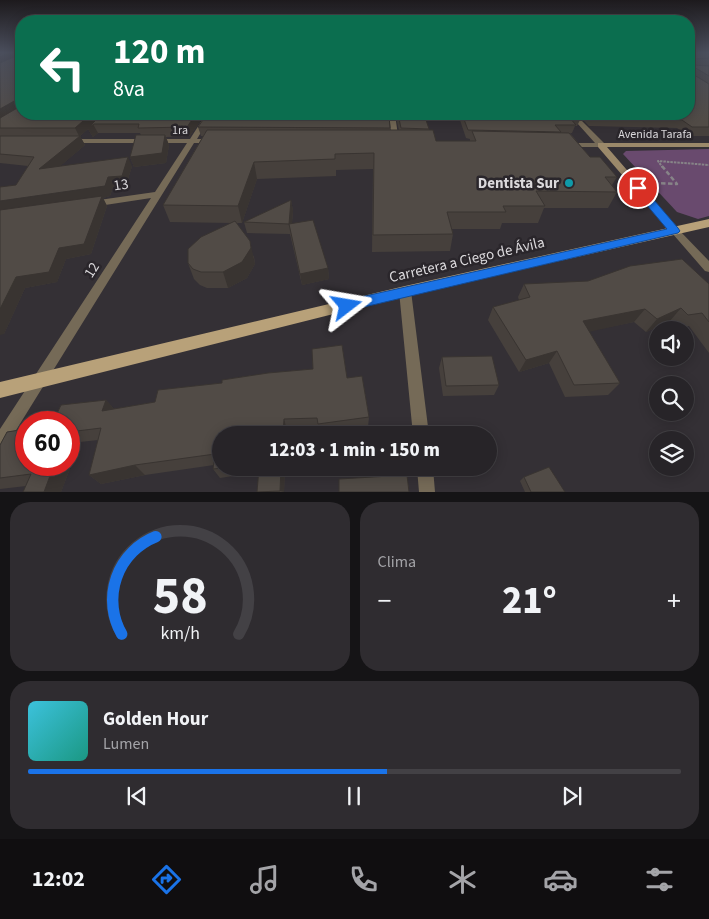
<!DOCTYPE html>
<html lang="es">
<meta charset="utf-8">
<style>
:root{--surface:#272428;--page:#2f2c30;--text:#f1f3f6;--muted:#a4a4a8;--line:#434145;--accent:#1a73e8}
body{margin:0;font-family:"Source Sans 3",sans-serif;background:var(--page);color:var(--text);height:100vh;display:flex;flex-direction:column;font-size:19px;white-space:nowrap}
*{box-sizing:border-box;margin:0}
p{font-size:16px;color:var(--muted)}
.icon{flex:none;width:28px;height:28px;fill:none;stroke:currentColor;stroke-width:2;stroke-linecap:round;stroke-linejoin:round}
.map{position:relative;height:492px;overflow:hidden}
.side{display:flex;flex-direction:column;gap:10px;padding:10px;background:#151416;flex:1}
.side>*{flex:none}
.hud{position:absolute;left:15px;top:15px;width:680px;height:105px;border-radius:20px;box-shadow:0 2px 12px #0003,0 0 0 1px var(--line);background:#0b6e4f;color:#fff;overflow:hidden}
.tools{position:absolute;left:649px;top:321px;display:grid;gap:10px}
.tools a{display:grid;place-items:center;width:45px;height:45px;border-radius:50%;background:var(--surface);box-shadow:0 2px 12px #0003,0 0 0 1px var(--line);font-size:25px}
.speed{position:absolute;left:15px;top:411px;display:flex;gap:10px;font-size:25px;font-weight:700;text-align:center}
.speed>*{display:grid;place-content:center;width:65px;height:65px;border-radius:50%;background:var(--surface);box-shadow:0 2px 12px #0003,0 0 0 1px var(--line);line-height:1}
.speed .limit{border:8px solid #d22;background:#fff;color:#111}
.pin{position:absolute;display:grid;place-items:center;width:42px;height:42px;color:#fff;margin:-21px;border:2px solid #fff;border-radius:50%;box-shadow:0 1px 5px #0007}
.me{position:absolute;width:55px;margin:-28px;rotate:76deg;stroke-linejoin:round;filter:drop-shadow(0 0 4px #0008)}
.turn{display:flex;align-items:center;gap:18px;height:105px;padding:0 15px;font-size:22px}
.turn .icon{width:65px;height:65px;stroke-width:2.5}
.turn b{display:block;font-size:35px;line-height:42px}
.big{font-size:38px;font-weight:800;line-height:1.1}
.side .tile{flex:1;display:flex;flex-direction:column;justify-content:center;gap:8px;min-width:0;padding:0 18px;border-radius:20px;background:var(--page)}
.side .dial{align-items:center;gap:0}
.dial svg{height:130px;overflow:visible;fill:none;stroke:var(--line);stroke-width:7;stroke-linecap:round;text-anchor:middle}
.dial text{fill:var(--text);stroke:none}
.song{display:flex;align-items:center;gap:15px}
.cover{width:60px;height:60px;border-radius:8px;background:linear-gradient(135deg,hsl(190 70% 55%),hsl(170 70% 35%))}
.played{height:5px;border-radius:2px;background:linear-gradient(90deg,var(--accent) 55%,var(--line) 55%)}
.keys{display:flex;justify-content:space-around;direction:ltr}
.heat{display:flex;justify-content:space-between;align-items:center;font-size:28px;direction:ltr}
.side .tiles{flex:1;display:grid;gap:10px;grid-template-columns:1fr 1fr}
.tile:last-child{grid-column:span 2}
.trip{position:absolute;left:212px;top:426px;width:285px;height:50px;border-radius:25px;background:var(--surface);box-shadow:0 2px 12px #0003,0 0 0 1px var(--line);font-weight:800;line-height:50px;text-align:center}
.dock{display:flex;height:80px;justify-content:space-around;align-items:center;background:#100e10;color:var(--muted)}
.dock .icon{width:35px;height:35px}
.dock .current{color:var(--accent)}
.dock b{font-size:22px;color:var(--text)}
.map>svg:first-child{display:block}
.green{fill:#694a6e}
.lines{fill:none;stroke-linecap:round;stroke-linejoin:round}
.path-far1{stroke:#878488;stroke-width:2;stroke-dasharray:2.5 1;stroke-linecap:butt}
.path{stroke:#878488;stroke-width:2.5;stroke-dasharray:4.5 2.5;stroke-linecap:butt}
.street{fill:#756a57;fill-rule:evenodd}
.secondary{fill:#9b896a;fill-rule:evenodd}
.primary{fill:#b8a179;fill-rule:evenodd}
.wall{fill:#46403c}
.shaded-wall{fill:#393431}
.building{fill:#514b46;stroke:#393431}
.route{fill:#1a73e8;stroke:#114b97}
.culture-dot{fill:#0f9aa8;stroke:#2a262b;stroke-width:2}
.labels{text-anchor:middle;dominant-baseline:central;stroke-width:5;stroke-linejoin:round;paint-order:stroke}
.far-street-label{font-size:12px;fill:#dbd9dc;stroke:#2a262b}
.poi-label{font-size:15px;font-weight:bold;fill:#dbd9dc;stroke:#2a262b;text-anchor:end}
.street-label{font-size:15px;fill:#dbd9dc;stroke:#2a262b}
</style>
<div class="map">
<svg width="709" height="492" viewBox="0 0 709 492">
<rect width="100%" height="100%" fill="#343035"/>
<path class="green" d="M709,149V216L698,219L677,212L623,154L626,151Z"/>
<g class="lines">
<path class="path-far1" d="M663,168L658,161L709,165"/>
<path class="path" d="M654,183L677,184L662,166"/>
<path class="street" d="M206,114H212L197,139H213L217,141L213,143H194L5,448L0,451V429L151,198L92,207L88,204L92,201L155,192L187,143H70L66,141L70,139H190Z
M389,114H395L399,143L392,141Z
M569,114H575L604,143V147H564L563,145L567,143H595Z
M675,228L678,229L709,261V272L705,271L672,233L670,231L672,229Z
M405,287L409,288L411,291L429,435H413L399,291L401,288Z
M417,468H433L435,492H419Z"/>
<path class="secondary" d="M598,143H709V147H607L678,229L680,231L678,233H672L598,147Z"/>
<path class="primary" d="M709,219V227L405,296L0,398V382L405,286Z"/>
</g>
<path class="wall" d="M0,53L21,114H205L190,136L166,137L169,145L166,163L134,167L130,157L141,135L140,133H98L93,137L88,129L80,136L85,145L60,166H132L126,186L113,187L110,196L103,198L107,206L91,254L66,259L57,282L25,288L4,334L16,185L28,166L0,163Z
M689,53H709V65H703L709,66V136H687L677,128L589,126L580,117L581,118L577,126H575L572,133H570L590,157L617,177L612,185L617,192L608,208H544L538,223H502L500,229H452L453,234L450,251L372,252L373,169L336,170V176L257,179L242,223H237L254,257L255,264L247,278L228,288H207L200,285L194,279L188,263L232,223L170,222L163,205L203,136H201L198,127L390,128V130H399L395,114H424L429,129V130L436,141H470V139L466,138L458,114H689Z
M291,200L293,211L292,223L328,268L329,279L302,285L290,234L247,233L244,222Z
M524,284H709V353L689,326L676,329L669,322L646,332L634,322L589,331L620,383L608,395L565,397L549,363L519,372L488,320L493,307L519,300L518,297Z
M342,345L347,378L362,376L369,417L368,427L319,435L318,428L287,430V435H221V468H285L284,492H257L259,472L220,478L213,469L214,465L145,475L101,484L89,475L98,440L80,442L61,492H23L26,486L0,489V445L7,432L26,429V465H69V422H53L61,405L106,400L114,409L155,402L158,390L222,383V380L268,373L313,369L312,349Z
M442,357L499,385L494,395L443,396L439,368Z
M524,477L565,492H525L520,481Z"/>
<path class="shaded-wall" d="M8,53H20L21,56L0,66V57Z
M16,100L21,108L0,121V109Z
M91,114H105L93,124L98,133L93,137L88,129L80,136L85,145L45,179L39,169L79,136L75,128Z
M196,114H205L190,136L187,127Z
M165,135L169,145L166,163L134,167L130,157Z
M128,157L132,166L126,186L113,187L110,196L103,198L107,206L91,254L66,259L57,282L25,288L4,334L0,335V309L16,277L59,248L0,213V201L108,177Z
M254,162L257,179L242,223L238,206Z
M291,200L293,211L291,232L289,224Z
M250,241L255,264L247,278L228,288L223,272Z
M328,268L329,279L302,285L300,274Z
M681,308L669,322L646,332L657,319Z
M645,309L634,322L575,335L583,321Z
M557,351L549,363L519,372L526,360Z
M106,400L116,411H102Z
M284,419L287,430V435H283Z
M69,434L80,442L61,492H44L54,465H69Z
M135,465L145,475L101,484L89,475Z
M281,468H285L284,492L280,491Z"/>
<path class="building" d="M0,53H8L0,57Z
M18,53H21V114H91L75,128H0V118L19,107L16,100L0,109V63L18,55Z
M689,53H709V58L692,59L693,65L709,66V76L694,67L692,68L691,73L709,84V127H692L682,120L593,118L589,114H689Z
M102,114H196L187,127L138,128L139,124H94L88,128Z
M207,114H389L390,128L198,127Z
M398,114H424L429,129L401,128Z
M462,114H577L581,118L569,117L576,125H555L561,132L468,130Z
M207,130H433L436,141H476L472,131L569,133L590,157H600L617,177H605L617,192L536,191L545,206H503L506,212H447L453,234L373,235L374,153L335,154V159L254,162L238,206L163,205Z
M136,135H165L162,153L130,157Z
M0,136H80L39,169L128,157L122,176L108,177L105,186L0,201V187L16,185L34,157L0,154Z
M102,196L84,244L59,248L49,272L16,277L0,309V210Z
M291,200L289,224L244,222Z
M313,220L328,268L300,274L289,224Z
M235,221L250,241L251,248L242,262L223,272H201L193,269L188,263V249L201,237Z
M682,259L709,284V322L702,313L688,315L681,308L657,319L645,309L583,321L620,383L574,385L557,351L526,360L493,307L530,297L524,284L588,281L630,266Z
M342,345L347,378L362,376L369,417L318,424L317,418L284,419L283,435H221V468H223L213,469L215,454L135,465L89,475L101,428L69,432V422H53L61,405L106,400L102,411L155,402L158,390L222,383V380L268,373L313,369L312,349Z
M492,356L499,385L446,386L442,357Z
M26,429V465H54L44,492H23L31,474L0,478V445L7,432Z
M549,467L565,492H531L524,477Z
M259,468H281L280,491L257,492Z
M407,475L409,492H339V479Z"/>
<linearGradient id="sky" x2="0" y2="1"><stop stop-color="#1d1a1d"/><stop offset="0.43" stop-color="#4a4e5c"/><stop offset="1" stop-color="#4a4e5c" stop-opacity="0"/></linearGradient>
<rect width="709" height="122" fill="url(#sky)"/>
<path class="route" d="M635,186H642L678,228L680,231L678,233L347,311L343,309L341,306L343,302L347,300L667,229L635,191Z"/>
<circle class="culture-dot" cx="569" cy="183" r="5"/>
<g class="labels">
<g class="far-street-label">
<text x="180" y="130">1ra</text>
<text x="655" y="134">Avenida Tarafa</text>
</g>
<g class="poi-label">
<text x="559" y="183">Dentista Sur</text>
</g>
<g class="street-label">
<text transform="translate(121 185) rotate(-9)">13</text>
<text transform="translate(467 260) rotate(-13)">Carretera a Ciego de Ávila</text>
<text transform="translate(92 270) rotate(-58)">12</text>
</g>
</g>
</svg>
<div class="tools">
<a><svg class="icon" aria-label="sound" viewBox="0 0 24 24"><path d="M4 9h4l5-4v14l-5-4H4zM17 9q2 3 0 6"/></svg></a>
<a><svg class="icon" aria-label="search" viewBox="0 0 24 24"><circle cx="10" cy="10" r="6"/><path d="M15 15l6 6"/></svg></a>
<a><svg class="icon" aria-label="layers" viewBox="0 0 24 24"><path d="M12 4l9 5-9 5-9-5zM3 14l9 5 9-5"/></svg></a>
</div>
<div class="speed"><div class="limit">60</div></div>
<div class="pin" style="left:638px;top:188px;background:#d93025"><svg class="icon" aria-label="arrive" viewBox="0 0 24 24"><path d="M6 21V4h12l-3 4 3 4H6"/></svg></div>
<svg class="me" style="left:347px;top:306px" viewBox="-20 -20 40 40"><path d="M0-17L14 15 0 8-14 15z" fill="#1a73e8" stroke="#fff" stroke-width="4"/></svg>
<div class="trip">12:03 · 1 min · 150 m</div>
<div class="hud">
<div class="turn"><svg class="icon" aria-label="left" viewBox="0 0 24 24"><path d="M17 20v-9H6M10 6l-5 5 5 5"/></svg><div><b>120 m</b>8va</div></div>
</div>
</div>
<section class="side">
<div class="tiles">
<div class="tile dial"><svg viewBox="0 0 100 80">
<path d="M14 69A42 42 0 1 1 86 69"/>
<path d="M14 69A42 42 0 0 1 35 9" stroke="#1a73e8"/>
<text x="50" y="56" font-size="32" font-weight="700">58</text>
<text x="50" y="72" font-size="11">km/h</text>
</svg></div>
<div class="tile"><p>Clima</p>
<div class="heat"><a>−</a><b class="big">21°</b><a>+</a></div>
</div>
<div class="tile">
<div class="song"><i class="cover"></i><div><b>Golden Hour</b><p>Lumen</p></div></div>
<div class="played"></div>
<div class="keys"><svg class="icon" aria-label="previous" viewBox="0 0 24 24"><path d="M18 5L8 12l10 7zM5 5v14"/></svg><svg class="icon" aria-label="pause" viewBox="0 0 24 24"><path d="M8 5v14M16 5v14"/></svg><svg class="icon" aria-label="next" viewBox="0 0 24 24"><path d="M6 5l10 7-10 7zM19 5v14"/></svg></div>
</div>
</div>
</section>
<nav class="dock">
<b>12:02</b>
<svg class="icon current" aria-label="directions" viewBox="0 0 24 24"><path d="M12 3l9 9-9 9-9-9zM9 14v-3h6M13 9l2 2-2 2"/></svg>
<svg class="icon" aria-label="music" viewBox="0 0 24 24"><path d="M9 18V5l10-2v13"/><circle cx="6" cy="18" r="3"/><circle cx="16" cy="16" r="3"/></svg>
<svg class="icon" aria-label="phone" viewBox="0 0 24 24"><path d="M5 4h4l2 5-3 2q2 4 5 5l2-3 5 2v4C11 20 4 13 5 4z"/></svg>
<svg class="icon" aria-label="climate" viewBox="0 0 24 24"><path d="M12 3v18M4 7l16 10M4 17L20 7"/></svg>
<svg class="icon" aria-label="car" viewBox="0 0 24 24"><path d="M5 17H2v-5l4-1 3-4h7l3 4 3 1v5h-3M9 17h6M6 11h13"/><circle cx="7" cy="17" r="2"/><circle cx="17" cy="17" r="2"/></svg>
<svg class="icon" aria-label="filters" viewBox="0 0 24 24"><path d="M4 7h16M4 17h16"/><circle cx="9" cy="7" r="2"/><circle cx="15" cy="17" r="2"/></svg>
</nav>
